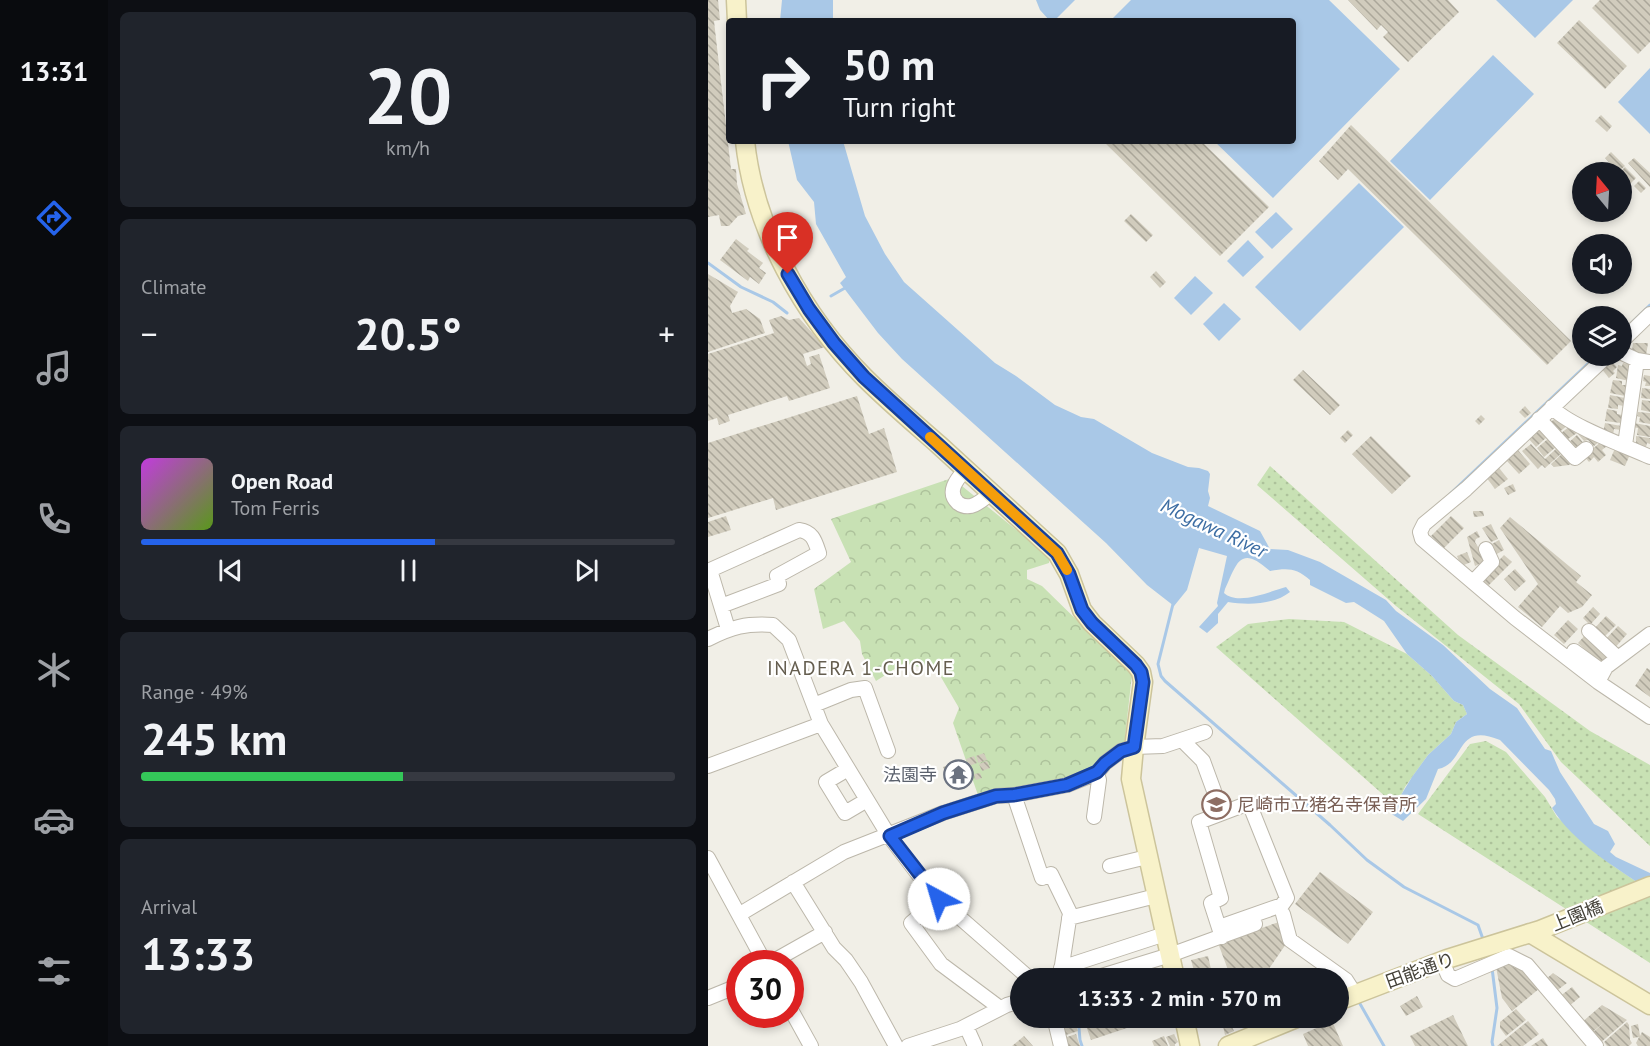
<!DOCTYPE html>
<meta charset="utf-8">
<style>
:root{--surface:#171b24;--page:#20242c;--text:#f1f3f6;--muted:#9ea1a6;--line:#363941;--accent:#2563eb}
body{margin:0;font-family:"PT Sans","Noto Sans JP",sans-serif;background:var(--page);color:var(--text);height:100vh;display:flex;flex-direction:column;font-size:22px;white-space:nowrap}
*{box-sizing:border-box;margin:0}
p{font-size:20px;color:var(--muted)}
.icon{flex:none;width:33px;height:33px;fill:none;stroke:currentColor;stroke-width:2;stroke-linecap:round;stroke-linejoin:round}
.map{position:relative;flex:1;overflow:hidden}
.panel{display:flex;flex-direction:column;gap:12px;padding:12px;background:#0d0f14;width:600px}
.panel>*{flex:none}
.guide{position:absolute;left:18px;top:18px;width:570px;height:126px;border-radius:6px;box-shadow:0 3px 9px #0003;background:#171b24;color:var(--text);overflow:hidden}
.needle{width:39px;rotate:342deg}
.tools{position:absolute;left:864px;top:162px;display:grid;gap:12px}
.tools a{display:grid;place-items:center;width:60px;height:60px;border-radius:50%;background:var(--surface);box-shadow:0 3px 9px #0003;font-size:30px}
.speed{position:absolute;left:18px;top:950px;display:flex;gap:12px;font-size:30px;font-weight:700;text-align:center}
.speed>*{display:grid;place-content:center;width:78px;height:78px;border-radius:50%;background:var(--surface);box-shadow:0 3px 9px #0003;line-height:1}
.speed .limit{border:9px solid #d22;background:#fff;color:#111}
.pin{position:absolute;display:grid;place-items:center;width:51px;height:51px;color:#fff;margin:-62px -26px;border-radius:50% 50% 50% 0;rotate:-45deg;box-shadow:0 0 6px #0007}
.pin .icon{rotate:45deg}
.me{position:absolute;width:66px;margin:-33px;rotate:321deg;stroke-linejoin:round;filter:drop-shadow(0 0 4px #0008)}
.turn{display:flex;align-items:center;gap:21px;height:126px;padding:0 18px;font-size:27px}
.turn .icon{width:78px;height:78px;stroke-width:2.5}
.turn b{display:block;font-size:42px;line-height:51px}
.big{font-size:45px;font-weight:600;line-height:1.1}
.panel .card{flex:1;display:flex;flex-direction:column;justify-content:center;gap:9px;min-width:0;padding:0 21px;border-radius:9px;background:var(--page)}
.panel .dial{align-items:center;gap:0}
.dial b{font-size:78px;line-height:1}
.song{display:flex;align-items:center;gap:18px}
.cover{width:72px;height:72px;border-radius:9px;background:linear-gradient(135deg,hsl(290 70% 55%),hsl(90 70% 35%))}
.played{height:6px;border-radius:3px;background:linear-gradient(90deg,var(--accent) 55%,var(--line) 55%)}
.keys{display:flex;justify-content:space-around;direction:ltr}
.heat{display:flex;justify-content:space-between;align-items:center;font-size:33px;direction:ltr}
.charge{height:9px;border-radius:4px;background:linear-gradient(90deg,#34c759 49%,var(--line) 0)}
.trip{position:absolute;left:302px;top:968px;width:339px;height:60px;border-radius:30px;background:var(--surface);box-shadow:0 3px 9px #0003;font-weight:600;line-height:60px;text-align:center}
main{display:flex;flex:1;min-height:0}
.dock{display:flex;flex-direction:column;width:108px;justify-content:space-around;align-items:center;background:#090b0e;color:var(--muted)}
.dock .icon{width:42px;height:42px}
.dock .active{color:var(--accent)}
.dock b{font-size:27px;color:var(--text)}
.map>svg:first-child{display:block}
.grass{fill:url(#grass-dots)}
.forest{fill:url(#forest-crowns)}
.water{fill:#a9c8e7}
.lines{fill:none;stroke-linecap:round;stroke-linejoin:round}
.stream{stroke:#a9c8e7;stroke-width:3}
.building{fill:url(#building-back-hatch)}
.street-casing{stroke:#bcb7aa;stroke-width:16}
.secondary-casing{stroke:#ccc49b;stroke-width:21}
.street{stroke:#fff;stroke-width:14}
.secondary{stroke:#f8f2ca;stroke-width:18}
.route-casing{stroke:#184099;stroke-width:15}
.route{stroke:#2563eb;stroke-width:10}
.slow{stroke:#f59e0b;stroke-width:10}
.labels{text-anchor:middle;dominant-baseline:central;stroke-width:4.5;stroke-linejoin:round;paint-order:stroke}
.worship-label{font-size:18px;fill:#5b616d;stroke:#fff;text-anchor:end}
.education-label{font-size:18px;fill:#785e54;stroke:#fff;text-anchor:start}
.street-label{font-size:18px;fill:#434037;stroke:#fff}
.water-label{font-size:20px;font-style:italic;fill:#3c6da3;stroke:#fff}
.neighbourhood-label{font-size:20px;letter-spacing:1.5px;fill:#655e4f;stroke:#fff}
</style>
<main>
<nav class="dock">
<b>13:31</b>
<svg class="icon active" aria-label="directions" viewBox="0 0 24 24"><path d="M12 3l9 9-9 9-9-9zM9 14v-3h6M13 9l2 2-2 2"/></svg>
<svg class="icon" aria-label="music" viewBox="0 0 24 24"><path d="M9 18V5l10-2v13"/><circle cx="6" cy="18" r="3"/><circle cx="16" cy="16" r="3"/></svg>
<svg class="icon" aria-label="phone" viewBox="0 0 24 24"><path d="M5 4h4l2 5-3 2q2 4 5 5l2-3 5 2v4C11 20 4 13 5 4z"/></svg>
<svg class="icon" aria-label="climate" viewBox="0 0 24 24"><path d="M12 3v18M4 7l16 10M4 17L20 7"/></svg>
<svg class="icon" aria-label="car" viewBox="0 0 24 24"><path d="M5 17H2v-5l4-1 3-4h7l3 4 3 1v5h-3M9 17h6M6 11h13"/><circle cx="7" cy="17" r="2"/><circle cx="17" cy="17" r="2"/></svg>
<svg class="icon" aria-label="filters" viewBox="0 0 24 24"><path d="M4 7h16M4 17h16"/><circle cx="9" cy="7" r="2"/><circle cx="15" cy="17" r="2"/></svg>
</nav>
<section class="panel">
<div class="card dial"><b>20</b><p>km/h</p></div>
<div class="card"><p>Climate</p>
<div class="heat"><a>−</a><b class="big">20.5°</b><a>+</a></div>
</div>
<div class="card">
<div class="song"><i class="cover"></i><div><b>Open Road</b><p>Tom Ferris</p></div></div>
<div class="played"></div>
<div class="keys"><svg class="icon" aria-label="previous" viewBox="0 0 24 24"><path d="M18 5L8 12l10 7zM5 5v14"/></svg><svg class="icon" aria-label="pause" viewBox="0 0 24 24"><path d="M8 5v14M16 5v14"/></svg><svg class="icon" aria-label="next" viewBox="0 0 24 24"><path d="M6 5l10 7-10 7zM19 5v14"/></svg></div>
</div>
<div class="card"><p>Range · 49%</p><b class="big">245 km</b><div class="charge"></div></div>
<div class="card"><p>Arrival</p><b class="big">13:33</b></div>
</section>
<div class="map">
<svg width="942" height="1046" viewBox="0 0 942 1046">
<defs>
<pattern id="grass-dots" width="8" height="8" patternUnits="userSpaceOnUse" patternTransform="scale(1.5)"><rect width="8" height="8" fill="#c8e1b4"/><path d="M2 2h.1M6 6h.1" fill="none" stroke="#adc29b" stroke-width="1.8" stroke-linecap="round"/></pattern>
<pattern id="forest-crowns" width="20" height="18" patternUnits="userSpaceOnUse" patternTransform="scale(1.5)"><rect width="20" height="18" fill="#c8e1b4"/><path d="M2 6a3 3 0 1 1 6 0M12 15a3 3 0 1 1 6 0" fill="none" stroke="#adc29b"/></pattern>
<pattern id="building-back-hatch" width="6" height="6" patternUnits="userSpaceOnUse" patternTransform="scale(1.5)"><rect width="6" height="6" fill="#d1ccbd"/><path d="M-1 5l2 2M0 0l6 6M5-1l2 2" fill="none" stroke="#aba79a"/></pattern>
</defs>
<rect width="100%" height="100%" fill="#f1efe7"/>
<path class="grass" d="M562,466L750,635L882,731L942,765V846L853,762L811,704L688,606L549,485Z
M581,619L636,622L699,654L724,676L746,701L755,705L759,714L748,722L743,734L720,755L697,787L688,806L508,647L540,624Z
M778,741L798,752L837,797L849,817L904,865L942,891V963L710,814L762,744Z"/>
<path class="forest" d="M244,478L342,557L341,563L319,570V579L334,586L424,674L416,747L391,759L383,773L271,798L245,723L251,708L230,672L196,663L168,681L154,654L152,641L136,621L115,629L106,589L143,562L123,519Z"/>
<path class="water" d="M74,0H125V21H72Z
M328,0H367L346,21H342L332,10Z
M423,0H621L692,69L565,198L506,141H585V21H402Z
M788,0H865L827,38Z
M785,55L826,94L722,200L682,161Z
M942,68V134L910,102Z
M80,141H135L157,216L177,254L196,282L287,363L308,376L347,405L373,417L386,419L444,453L480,467L491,468L500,471L502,474L500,491L502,498L500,506L552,531L562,549L580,550L612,562L678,600L688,611L735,645L782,689L809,708L837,749L843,751L852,772L886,824L900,831L907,844L902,852L908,857L942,873V891C908,867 866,844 844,808L848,804L847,799L841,790L792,740C747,721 758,764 730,769L718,799L695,821L682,813L704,777L720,755L743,734L748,722L759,714L755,705L746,701L724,676L699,654L676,621L646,602L638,603L602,585V580C588,568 580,568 562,571C532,544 529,563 517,589L516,593C530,606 563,591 578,587L582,592C566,605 539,605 520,602L510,614V623L499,633L491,627L510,606L509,603L519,556L491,548L479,590L466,606L439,585L398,543L194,359L170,333L132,283L138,277L108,224L106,202L89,180Z
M651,183L696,227L592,331L547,287Z
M568,212L585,229L564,249L547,232Z
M540,240L556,257L535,277L519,261Z
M487,276L505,293L483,315L466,298Z
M516,303L533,319L511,341L495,324Z"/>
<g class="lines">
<path class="stream" d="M0,263L33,287L65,302L79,313
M123,296L137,288
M914,332L942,305
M742,494L888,356
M465,604L450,664L453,676L457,681L622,825L659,860L696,887L770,925L776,942
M784,968L789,1008L784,1042L785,1046
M651,1002L676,1046
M370,1017L372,1040L374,1046"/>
</g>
<path class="building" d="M0,0H10L12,20L6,21L23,169H28L29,184L38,214L30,216L21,226H13L11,215L0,217Z
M640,0H740L751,12L700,62L675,37L680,32L673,25L669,30Z
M892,0H942V42L930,54L884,8Z
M871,20L919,66L897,89L849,43Z
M893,115L904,126L899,132L887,121Z
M643,125L863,341L839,365L640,169L630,180L611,161Z
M395,141H493L561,207L512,256Z
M903,152L917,166L910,172L897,158Z
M926,158L942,173V187L920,163Z
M917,167L928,178L922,184L912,172Z
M931,181L938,188L933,193L926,186Z
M423,214L445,235L438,242L416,221Z
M28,239L41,249L39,251L55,263L51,268L58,273L51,284L42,277L40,281L12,260Z
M448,271L458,282L452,288L442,277Z
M0,274L30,292L22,306L24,313L38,309L52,319L57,333L0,352Z
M73,316L81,320L91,318L117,347L95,354L99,366L103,364L101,357L111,354L122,388L81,401L79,396L20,415L22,421L11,425L9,418L0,421V354L66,333L61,320Z
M925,343H940L938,356L927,354L924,351Z
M903,361L909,367L905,371L907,373L901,378L893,368Z
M915,363L924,365L921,381L908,378L910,365L914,366Z
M595,370L632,405L622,415L585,380Z
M936,375L942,376V386H937L938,382L935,381Z
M905,380L914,381V385H919L917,396L902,393Z
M934,388L942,389V399L933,398Z
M902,395L917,398L916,406L910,405V409L900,408Z
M149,396L161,434L176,428L189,472L68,510L65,498L0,518V443Z
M934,400L942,401V412L933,410Z
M817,406L823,413L817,418L811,412Z
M899,409L909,411V414L914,415L913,423L897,421Z
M930,412L942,413V424L931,422L932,417L929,416Z
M773,415L777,419L771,425L767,421Z
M849,416L859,426L850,433L842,423Z
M897,423L913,426V430L906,429L905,435L895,433Z
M926,423L942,426V437L929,435L930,428L925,427Z
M862,426L869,433L857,441L852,434Z
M832,428L839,437L828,447L820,438Z
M640,430L645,435L637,443L632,438Z
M874,430L893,440L886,446L880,440L876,441L870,434Z
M869,435L877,445L870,451L859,444Z
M663,436L703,476L684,494L644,454Z
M928,436L942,438V444L939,443L938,447L928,445Z
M841,438L848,447L836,457L829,448Z
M894,441L899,446L894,450L898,455L890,462L886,457L881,462L876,456Z
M823,444L837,459L849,448L854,453L837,468L834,465L830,469L814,451Z
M908,446L923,452L917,466L902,460Z
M809,449L822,464L811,474L798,460Z
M856,452L865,462L861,465L846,467L843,464Z
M791,468L800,479L787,489L778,477Z
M805,484L808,491L800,495L796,488Z
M765,511H775L776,516L766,517Z
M18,516L23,530L0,537V522Z
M743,516L756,528L736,548L723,536Z
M802,517L873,576L868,582L884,595L874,607L860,613L852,606L834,627L810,607L830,584L792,528Z
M783,524L790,539L783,542L774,528Z
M769,531L772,537L768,539L767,542L773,552L772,553L776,562L767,566L759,537Z
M791,540L796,550L787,555L782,545Z
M759,552L763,562L756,565L751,561L749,556Z
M796,555L804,562L780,586L773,579Z
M807,569L818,581L807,591L796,579Z
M885,607L892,614L882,625L875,618Z
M898,616L908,625L893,640L884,631Z
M860,620L870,629L856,644L846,635Z
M910,626L919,634L905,650L896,641Z
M879,633L904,655L894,665L870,643Z
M939,668L942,670V697L927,686Z
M276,753L279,760L270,763L268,756Z
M266,756L269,763L261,766L258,759Z
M256,760L262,776L256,779L257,782L248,785L247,781L241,784L235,767Z
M279,761L282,768L274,771L271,764Z
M272,773L274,778L268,780L266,774Z
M612,872L665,912L640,944L587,904Z
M571,922L578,944L558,973L540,978H523L510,943Z
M500,956L505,978H488L483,960Z
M802,963L807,968L811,965L832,988L804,1011L794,998L788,967Z
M845,973L859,983L847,992L837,980Z
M864,987L872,997L860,1007L851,997Z
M709,996L715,1007L698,1016L692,1006Z
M894,1005L919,1020L891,1044L883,1034L899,1020L882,1034L873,1023Z
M808,1009L818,1020L798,1036L792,1028V1022Z
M745,1015L760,1046H707L702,1036Z
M329,1017H339L340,1020L331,1023Z
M352,1017H365L370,1031L355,1036Z
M375,1017H441L421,1024L422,1027L383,1040Z
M513,1017H547L548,1023L538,1026L535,1018L522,1023L526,1031L517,1035Z
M624,1021L635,1046H600L595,1034Z
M820,1021L831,1034L815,1046H789Z
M919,1022L921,1025L922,1040L924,1043L921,1046H899L896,1042Z
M930,1024L932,1036L934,1032L942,1037V1046H930L928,1043L931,1037L925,1038L923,1026Z
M368,1034L372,1046H358L356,1038Z
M466,1034L470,1042L467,1044V1046H462L458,1037Z
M316,1036L325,1046H304Z
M456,1036L460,1046H446L444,1041Z
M835,1038L840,1046H823Z"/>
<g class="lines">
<defs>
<path id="street" d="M914,341L942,314
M914,353L929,360L941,362
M899,356L758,489L716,524L712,532L714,539L807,618L890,682L942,717
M844,407C859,425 918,446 942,457
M831,419L867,458L878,449
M917,445L929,360
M257,470C249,479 238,492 250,503C254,506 258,507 263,506C271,504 277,498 283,493
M765,582L784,562L778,549
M13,606L71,584L69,576L111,553C107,541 105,532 91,530L2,570L20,629
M881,631L910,658
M0,639C24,627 38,623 65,625L81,640L113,724L181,836L226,895L321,978
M866,651L895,672
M890,682L898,667L942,634
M106,705L143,690L157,688L180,751
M474,740L495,761L506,791
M0,766L113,724
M140,769L118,782L137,813L159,800
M306,795L334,878L343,874L362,913L352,978
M386,817L391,780L389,773
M0,858L57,963
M402,866L439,857
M85,882L126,948L138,960L153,982L188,1046
M231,899L203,923L233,964L292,1008
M32,914L136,852L235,813L288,796L306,795L359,785L389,773L397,763L413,751L426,747L455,746L497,732
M575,914L582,940L638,980L647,994
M361,918L448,896
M511,927L574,905L579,898L541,803L491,822L513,898L503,903L514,937
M734,961L740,975L747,979L801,956L819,965L888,1046
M62,963L117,932
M353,968L457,934
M387,978L462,955L547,924
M0,998L32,985
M82,1008L103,1046
M346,1017L353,1046
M258,1026L267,1046
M200,1046L252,1029L299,1005L312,1001"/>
<path id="secondary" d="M28,0L29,21
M37,141C46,228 95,316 157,378C180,401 206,423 231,445C270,481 310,517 349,553L361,574L374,610L384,623L428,665L433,672L435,682L426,747L423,779L467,978
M822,933L942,1005
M630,1001L739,959L832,930L942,886
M476,1017L482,1046
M520,1046L591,1017"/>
</defs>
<use href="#street" class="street-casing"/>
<use href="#secondary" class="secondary-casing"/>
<use href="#street" class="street"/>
<use href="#secondary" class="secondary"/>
</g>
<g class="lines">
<defs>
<path id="route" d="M80,274L101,309L126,343L156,377L349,553L361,574L374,610L384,623L428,665L433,672L435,682L426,747L413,751L397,763L389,772L359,785L306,795L288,796L235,813L182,836L231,899"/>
</defs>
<use href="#route" class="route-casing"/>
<use href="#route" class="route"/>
<path class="slow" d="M222,437L349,553L359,570"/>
</g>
<defs>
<symbol id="temple-ring" viewBox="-11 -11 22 22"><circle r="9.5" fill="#fff" stroke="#6b7280" stroke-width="1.5"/><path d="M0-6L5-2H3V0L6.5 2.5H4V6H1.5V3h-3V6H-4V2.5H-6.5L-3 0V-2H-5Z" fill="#6b7280"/></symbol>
<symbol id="school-ring" viewBox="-11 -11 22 22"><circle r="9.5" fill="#fff" stroke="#8d6e63" stroke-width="1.5"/><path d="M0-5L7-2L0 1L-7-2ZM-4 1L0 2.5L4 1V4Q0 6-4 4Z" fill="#8d6e63"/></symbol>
</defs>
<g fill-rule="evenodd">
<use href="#temple-ring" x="234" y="758" width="33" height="33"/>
<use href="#school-ring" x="492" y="788" width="33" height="33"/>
</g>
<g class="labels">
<g class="worship-label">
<text x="229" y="774">法園寺</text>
</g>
<g class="education-label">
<text x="529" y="804">尼崎市立猪名寺保育所</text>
</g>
<g class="street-label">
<text transform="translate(869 915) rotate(-22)">上園橋</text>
<text transform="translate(712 970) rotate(-20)">田能通り</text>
</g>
<g class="water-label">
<text transform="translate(506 528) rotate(25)">Mogawa River</text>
</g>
<g class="neighbourhood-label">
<text x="153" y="668">INADERA 1-CHOME</text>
</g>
</g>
</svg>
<div class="tools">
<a><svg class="needle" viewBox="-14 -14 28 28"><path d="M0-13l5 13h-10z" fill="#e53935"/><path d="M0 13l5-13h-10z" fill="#9ea1a6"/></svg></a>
<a><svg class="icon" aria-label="sound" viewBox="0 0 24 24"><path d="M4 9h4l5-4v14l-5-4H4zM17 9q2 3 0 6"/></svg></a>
<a><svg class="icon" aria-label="layers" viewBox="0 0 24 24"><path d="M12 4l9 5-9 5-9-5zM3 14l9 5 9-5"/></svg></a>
</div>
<div class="speed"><div class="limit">30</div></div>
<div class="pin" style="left:80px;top:274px;background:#d93025"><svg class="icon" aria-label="arrive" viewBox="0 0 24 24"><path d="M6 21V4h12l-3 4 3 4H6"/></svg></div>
<svg class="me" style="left:231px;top:899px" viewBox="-20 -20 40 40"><circle r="19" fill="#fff"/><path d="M0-13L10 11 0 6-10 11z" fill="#2563eb"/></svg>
<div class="trip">13:33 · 2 min · 570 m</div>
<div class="guide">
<div class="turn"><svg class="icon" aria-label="right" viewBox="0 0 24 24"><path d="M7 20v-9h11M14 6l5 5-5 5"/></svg><div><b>50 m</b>Turn right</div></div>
</div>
</div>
</main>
